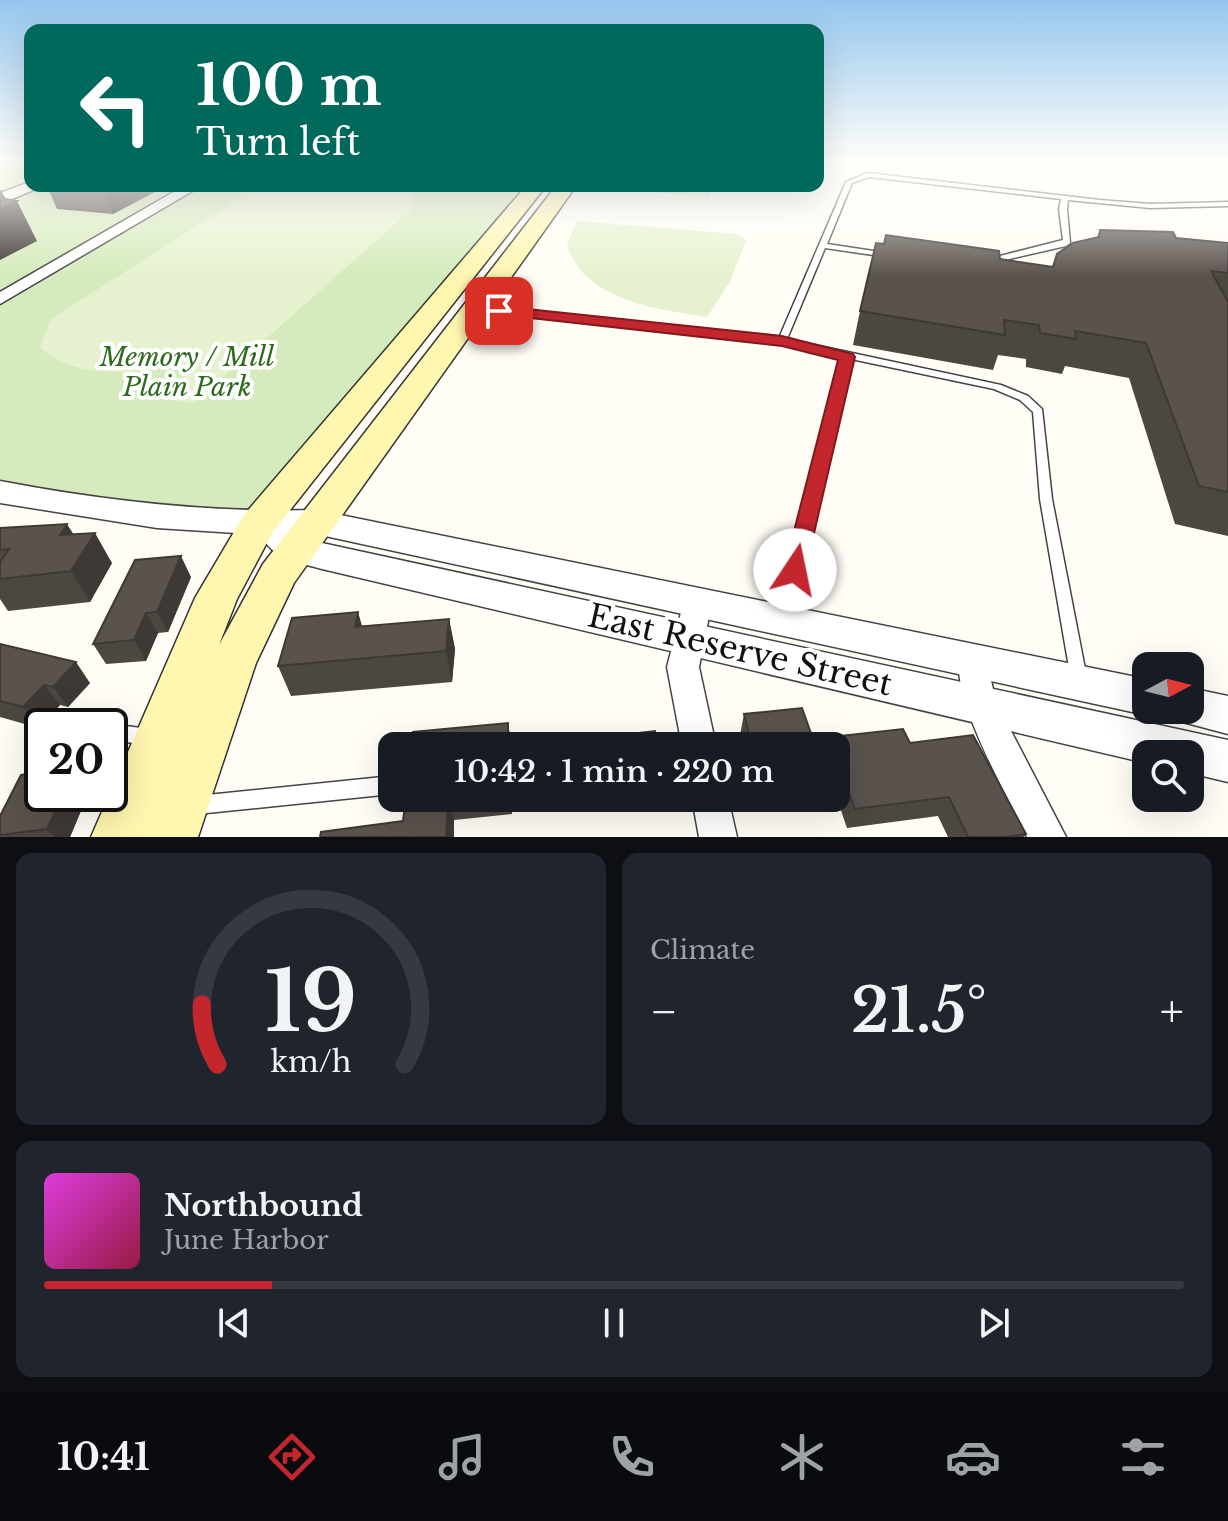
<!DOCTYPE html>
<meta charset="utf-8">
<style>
:root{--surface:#171b24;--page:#20242c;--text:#f1f3f6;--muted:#9ea1a6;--line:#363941;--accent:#c4262e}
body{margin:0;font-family:"Libre Baskerville",serif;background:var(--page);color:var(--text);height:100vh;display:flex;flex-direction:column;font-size:30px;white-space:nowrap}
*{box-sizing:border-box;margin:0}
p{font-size:26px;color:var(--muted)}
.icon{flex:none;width:44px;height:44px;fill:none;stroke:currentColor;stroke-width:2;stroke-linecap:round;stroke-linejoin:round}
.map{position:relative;height:837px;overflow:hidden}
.panel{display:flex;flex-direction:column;gap:16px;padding:16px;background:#0d0f14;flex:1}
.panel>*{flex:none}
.hud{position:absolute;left:24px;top:24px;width:800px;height:168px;border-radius:16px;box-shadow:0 8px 32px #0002;background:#00695c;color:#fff;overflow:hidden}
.needle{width:52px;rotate:83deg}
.fabs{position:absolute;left:1132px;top:652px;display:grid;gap:16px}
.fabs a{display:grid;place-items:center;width:72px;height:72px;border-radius:16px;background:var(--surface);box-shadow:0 8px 32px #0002;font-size:40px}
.speed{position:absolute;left:24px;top:708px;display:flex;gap:16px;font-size:40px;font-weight:700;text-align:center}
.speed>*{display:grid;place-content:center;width:104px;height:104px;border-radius:50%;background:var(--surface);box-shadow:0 8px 32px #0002;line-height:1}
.speed .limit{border:4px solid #111;border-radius:12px;background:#fff;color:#111}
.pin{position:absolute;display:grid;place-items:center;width:68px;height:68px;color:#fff;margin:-34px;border-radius:16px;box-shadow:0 4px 12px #0006}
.me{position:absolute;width:88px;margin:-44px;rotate:11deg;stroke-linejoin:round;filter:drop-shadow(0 0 6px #0008)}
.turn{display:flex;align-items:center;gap:28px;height:168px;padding:0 40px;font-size:36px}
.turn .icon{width:104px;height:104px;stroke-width:2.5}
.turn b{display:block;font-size:56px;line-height:68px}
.big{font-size:60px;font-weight:600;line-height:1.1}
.panel .card{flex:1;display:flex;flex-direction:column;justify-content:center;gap:12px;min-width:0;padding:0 28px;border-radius:16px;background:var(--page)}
.panel .dial{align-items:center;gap:0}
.dial svg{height:208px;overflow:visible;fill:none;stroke:var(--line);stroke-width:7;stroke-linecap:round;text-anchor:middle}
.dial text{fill:var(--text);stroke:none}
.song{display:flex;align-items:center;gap:24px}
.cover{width:96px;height:96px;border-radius:12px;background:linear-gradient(135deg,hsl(300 70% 55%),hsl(340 70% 35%))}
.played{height:8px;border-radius:4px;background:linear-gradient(90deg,var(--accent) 20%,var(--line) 20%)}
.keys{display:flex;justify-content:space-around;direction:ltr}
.heat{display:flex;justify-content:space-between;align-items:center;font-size:44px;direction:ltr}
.panel .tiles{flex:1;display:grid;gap:16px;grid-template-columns:1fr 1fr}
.card:last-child{grid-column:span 2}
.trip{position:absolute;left:378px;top:732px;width:472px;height:80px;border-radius:16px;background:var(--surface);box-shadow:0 8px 32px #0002;font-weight:600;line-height:80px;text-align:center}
.tab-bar{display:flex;height:128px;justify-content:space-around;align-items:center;background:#090b0e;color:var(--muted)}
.tab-bar .icon{width:56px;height:56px}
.tab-bar .on{color:var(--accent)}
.tab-bar b{font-size:36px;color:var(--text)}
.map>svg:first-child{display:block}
.green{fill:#d5ebbd}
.pitch{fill:#e6f2cf}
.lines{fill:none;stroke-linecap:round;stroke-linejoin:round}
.service-casing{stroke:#444;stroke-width:3}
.minor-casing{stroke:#444;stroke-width:3}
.tertiary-casing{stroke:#444;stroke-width:3}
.secondary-casing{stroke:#333;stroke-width:3}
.service{fill:#fff;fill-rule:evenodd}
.minor{fill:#fff;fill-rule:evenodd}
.tertiary{fill:#fff;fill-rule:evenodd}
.secondary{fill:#fff6b0;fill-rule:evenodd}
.wall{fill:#4d4742}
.shaded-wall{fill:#3f3936}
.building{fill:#5a524d;stroke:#3f3936;stroke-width:2}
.route{fill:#c4262e;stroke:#7f191e;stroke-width:2}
.labels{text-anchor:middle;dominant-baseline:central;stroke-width:8;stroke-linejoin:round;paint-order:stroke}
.park-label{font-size:26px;font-style:italic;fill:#2f6b1f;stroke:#fff}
.near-street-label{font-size:32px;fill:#111;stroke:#fff}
</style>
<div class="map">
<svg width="1228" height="837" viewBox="0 0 1228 837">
<rect width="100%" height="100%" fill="#fffdf5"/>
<path class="green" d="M0,159H30V186H536L258,508L212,522L0,491Z"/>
<path class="pitch" d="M267,186H399L411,193L413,208L194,403L161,398L198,365C149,369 78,385 40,347L51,319L250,192Z
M616,186H713L709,197L614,189Z
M577,221L737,234L746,240L730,282L707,317C657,309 584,301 567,245Z"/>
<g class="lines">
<defs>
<path id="service" d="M868,173L1100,200L1150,204L1228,202V206L1150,208L1068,200L1067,209L1070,243L1066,246L987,264H984V260L1063,240L1059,209L1061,199L869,177L852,183L827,244L887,253L891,255L887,257L825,248L787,339L1001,385L1028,396L1042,409L1052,499L1087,679L1085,684L1079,686L1073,684L1071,679L1040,499L1033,412L1020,400L994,389L851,359L811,523L793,617L791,621L786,623L781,621L779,617L799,523L842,357L782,344L476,311L472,308L476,305L779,338L846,182Z
M71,714L92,721L94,726H64L63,722L65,717Z
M110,724L149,729L155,731L158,737L155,743L149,745L110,740V726H105Z
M392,776V794L197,814L191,811L188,805L191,799L197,796Z"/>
<path id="minor" d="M184,186H201L0,304V292Z
M698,590L708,593L712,601L699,667L716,746H682L667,667L684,601L688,593Z
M973,646L984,650L996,702L1066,837H1027C1009,798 944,688 962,650Z
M692,798H728L737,837H699Z"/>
<path id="tertiary" d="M30,182V186H43L0,204V193Z
M0,481C105,501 209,513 316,510L1146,679V710H1161L1146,715L316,534H298L322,543L1228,740V782L1190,773V754H1146V763L322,569C301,563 276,560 264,540L267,535L157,528L0,503Z
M1190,688L1228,696V734L1175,720L1170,710H1190Z"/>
<path id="secondary" d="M526,186H546L272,533L237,599L219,645L263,564L556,186H576L294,583L256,663L198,837H91L195,598L244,515Z"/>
</defs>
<use href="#service" class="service-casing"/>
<use href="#minor" class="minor-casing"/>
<use href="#tertiary" class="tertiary-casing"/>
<use href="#secondary" class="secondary-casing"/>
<use href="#service" class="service"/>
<use href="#minor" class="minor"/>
<use href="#tertiary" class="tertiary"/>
<use href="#secondary" class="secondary"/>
</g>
<path class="wall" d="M47,186H166L113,214L57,209Z
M1100,230L1228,243V536L1175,524L1129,378L1065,366L1062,374L1026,367V359L998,355L993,370L853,345L860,311L1000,259L1052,267L1057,254L1097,237Z
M0,528L73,534L112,563L90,602L8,611L0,599Z
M191,577L168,632L158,633L146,661L106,664L93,644Z
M449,619L455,649L452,682L291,696L278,666L362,626Z
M0,644L90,683L68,707L60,705L39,728L0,717Z
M744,714L813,739L910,743L1026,834L1024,837H948L938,816L847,828L836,796V746H743L740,735Z
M88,794L70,837H0V816Z
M406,798H512V814L454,820V837H320L403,821Z
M591,798H651L592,805Z"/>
<path class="shaded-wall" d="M101,186H166L113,214Z
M17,201L37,241L0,260V209Z
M67,524L84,551L95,533L112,563L90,602L71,571L60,535Z
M181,556L191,577L168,632L157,612Z
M358,612L367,643L355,627Z
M146,613L158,633L146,661L134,640Z
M449,619L455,649L452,682L446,651Z
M76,662L90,683L68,707L53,687Z
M44,685L60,705L39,728L23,707Z
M508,723L512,746H508Z
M63,794H88L70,837H54L47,829Z
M448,798H449L454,820V837H446Z
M509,798H512V814Z"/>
<path class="building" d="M0,191L5,199L17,201L0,209Z
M1100,230L1173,232L1176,238L1228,243V273L1211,271L1228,302V492L1199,486L1146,343L1075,331L1076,339L1040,333L1039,325L1004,320L1005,335L860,311L876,243L884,244L886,235L999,251L1000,259L1053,267L1057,254L1073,243L1099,237Z
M67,524L60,535L95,533L71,571L0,579V562L9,549L0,550V528Z
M181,556L157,612L146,613L134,640L93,644L135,560Z
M358,612L355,627L449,619L446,651L278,666L292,618Z
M0,644L76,662L53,687L44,685L23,707L0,701Z
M802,708L813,739L903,729L910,743L973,735L1026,834L1006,837H968L949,797L855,809L839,765L836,766V746H752L744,714Z
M508,723V746H412L413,732Z
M655,731L658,746H587V739Z
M42,772V794H63L47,829L0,835V816L21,775Z
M406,798H448L446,837H320L321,832L403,821Z"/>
<linearGradient id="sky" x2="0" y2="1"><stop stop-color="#95c6ee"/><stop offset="0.58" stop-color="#fffefa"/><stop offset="1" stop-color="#fffefa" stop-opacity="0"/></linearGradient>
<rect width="1228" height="276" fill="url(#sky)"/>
<path class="route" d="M499,306L782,336L853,354L855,357L804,576H787L784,570L838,360L782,346L494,314L492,311Z"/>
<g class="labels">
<g class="park-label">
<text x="187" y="357">Memory / Mill<tspan x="187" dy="30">Plain Park</tspan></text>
</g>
<g class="near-street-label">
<text transform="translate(740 650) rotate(13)">East Reserve Street</text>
</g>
</g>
</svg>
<div class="fabs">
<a><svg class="needle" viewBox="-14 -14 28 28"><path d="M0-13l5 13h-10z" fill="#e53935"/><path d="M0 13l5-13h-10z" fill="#9ea1a6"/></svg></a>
<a><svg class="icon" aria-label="search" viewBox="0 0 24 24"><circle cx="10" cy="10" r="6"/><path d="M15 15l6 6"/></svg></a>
</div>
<div class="speed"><div class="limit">20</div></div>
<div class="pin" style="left:499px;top:311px;background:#d93025"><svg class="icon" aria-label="arrive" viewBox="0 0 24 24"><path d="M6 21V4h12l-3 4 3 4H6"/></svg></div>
<svg class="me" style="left:795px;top:570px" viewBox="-20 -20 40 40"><circle r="19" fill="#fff"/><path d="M0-13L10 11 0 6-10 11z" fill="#c4262e"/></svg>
<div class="trip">10:42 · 1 min · 220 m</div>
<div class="hud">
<div class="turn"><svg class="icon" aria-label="left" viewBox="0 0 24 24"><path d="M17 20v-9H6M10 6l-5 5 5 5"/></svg><div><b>100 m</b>Turn left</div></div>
</div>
</div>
<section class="panel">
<div class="tiles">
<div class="card dial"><svg viewBox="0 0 100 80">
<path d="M14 69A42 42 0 1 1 86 69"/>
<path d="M14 69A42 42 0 0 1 8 46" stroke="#c4262e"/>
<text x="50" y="56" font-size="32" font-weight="700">19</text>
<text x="50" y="72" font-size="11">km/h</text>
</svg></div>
<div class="card"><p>Climate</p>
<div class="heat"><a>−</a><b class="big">21.5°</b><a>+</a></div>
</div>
<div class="card">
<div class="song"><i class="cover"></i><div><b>Northbound</b><p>June Harbor</p></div></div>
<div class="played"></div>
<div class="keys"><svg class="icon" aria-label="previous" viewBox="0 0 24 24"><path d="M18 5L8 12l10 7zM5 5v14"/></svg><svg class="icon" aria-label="pause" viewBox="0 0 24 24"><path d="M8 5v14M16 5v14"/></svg><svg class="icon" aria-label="next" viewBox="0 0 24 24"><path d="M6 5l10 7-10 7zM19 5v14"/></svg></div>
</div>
</div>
</section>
<nav class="tab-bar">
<b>10:41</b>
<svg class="icon on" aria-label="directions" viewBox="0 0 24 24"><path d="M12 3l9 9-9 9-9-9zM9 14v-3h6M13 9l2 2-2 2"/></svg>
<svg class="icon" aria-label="music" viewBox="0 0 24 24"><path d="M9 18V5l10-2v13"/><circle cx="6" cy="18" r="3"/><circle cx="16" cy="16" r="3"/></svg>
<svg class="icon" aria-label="phone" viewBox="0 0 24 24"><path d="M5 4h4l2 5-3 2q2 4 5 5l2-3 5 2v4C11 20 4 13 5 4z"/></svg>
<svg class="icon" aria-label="climate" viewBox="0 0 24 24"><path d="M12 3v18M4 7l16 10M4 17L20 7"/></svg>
<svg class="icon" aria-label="car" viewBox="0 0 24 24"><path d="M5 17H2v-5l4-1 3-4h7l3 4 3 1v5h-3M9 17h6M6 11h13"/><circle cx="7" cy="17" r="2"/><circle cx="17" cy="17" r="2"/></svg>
<svg class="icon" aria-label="filters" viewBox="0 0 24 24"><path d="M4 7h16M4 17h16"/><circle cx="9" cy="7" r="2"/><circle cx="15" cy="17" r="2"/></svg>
</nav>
